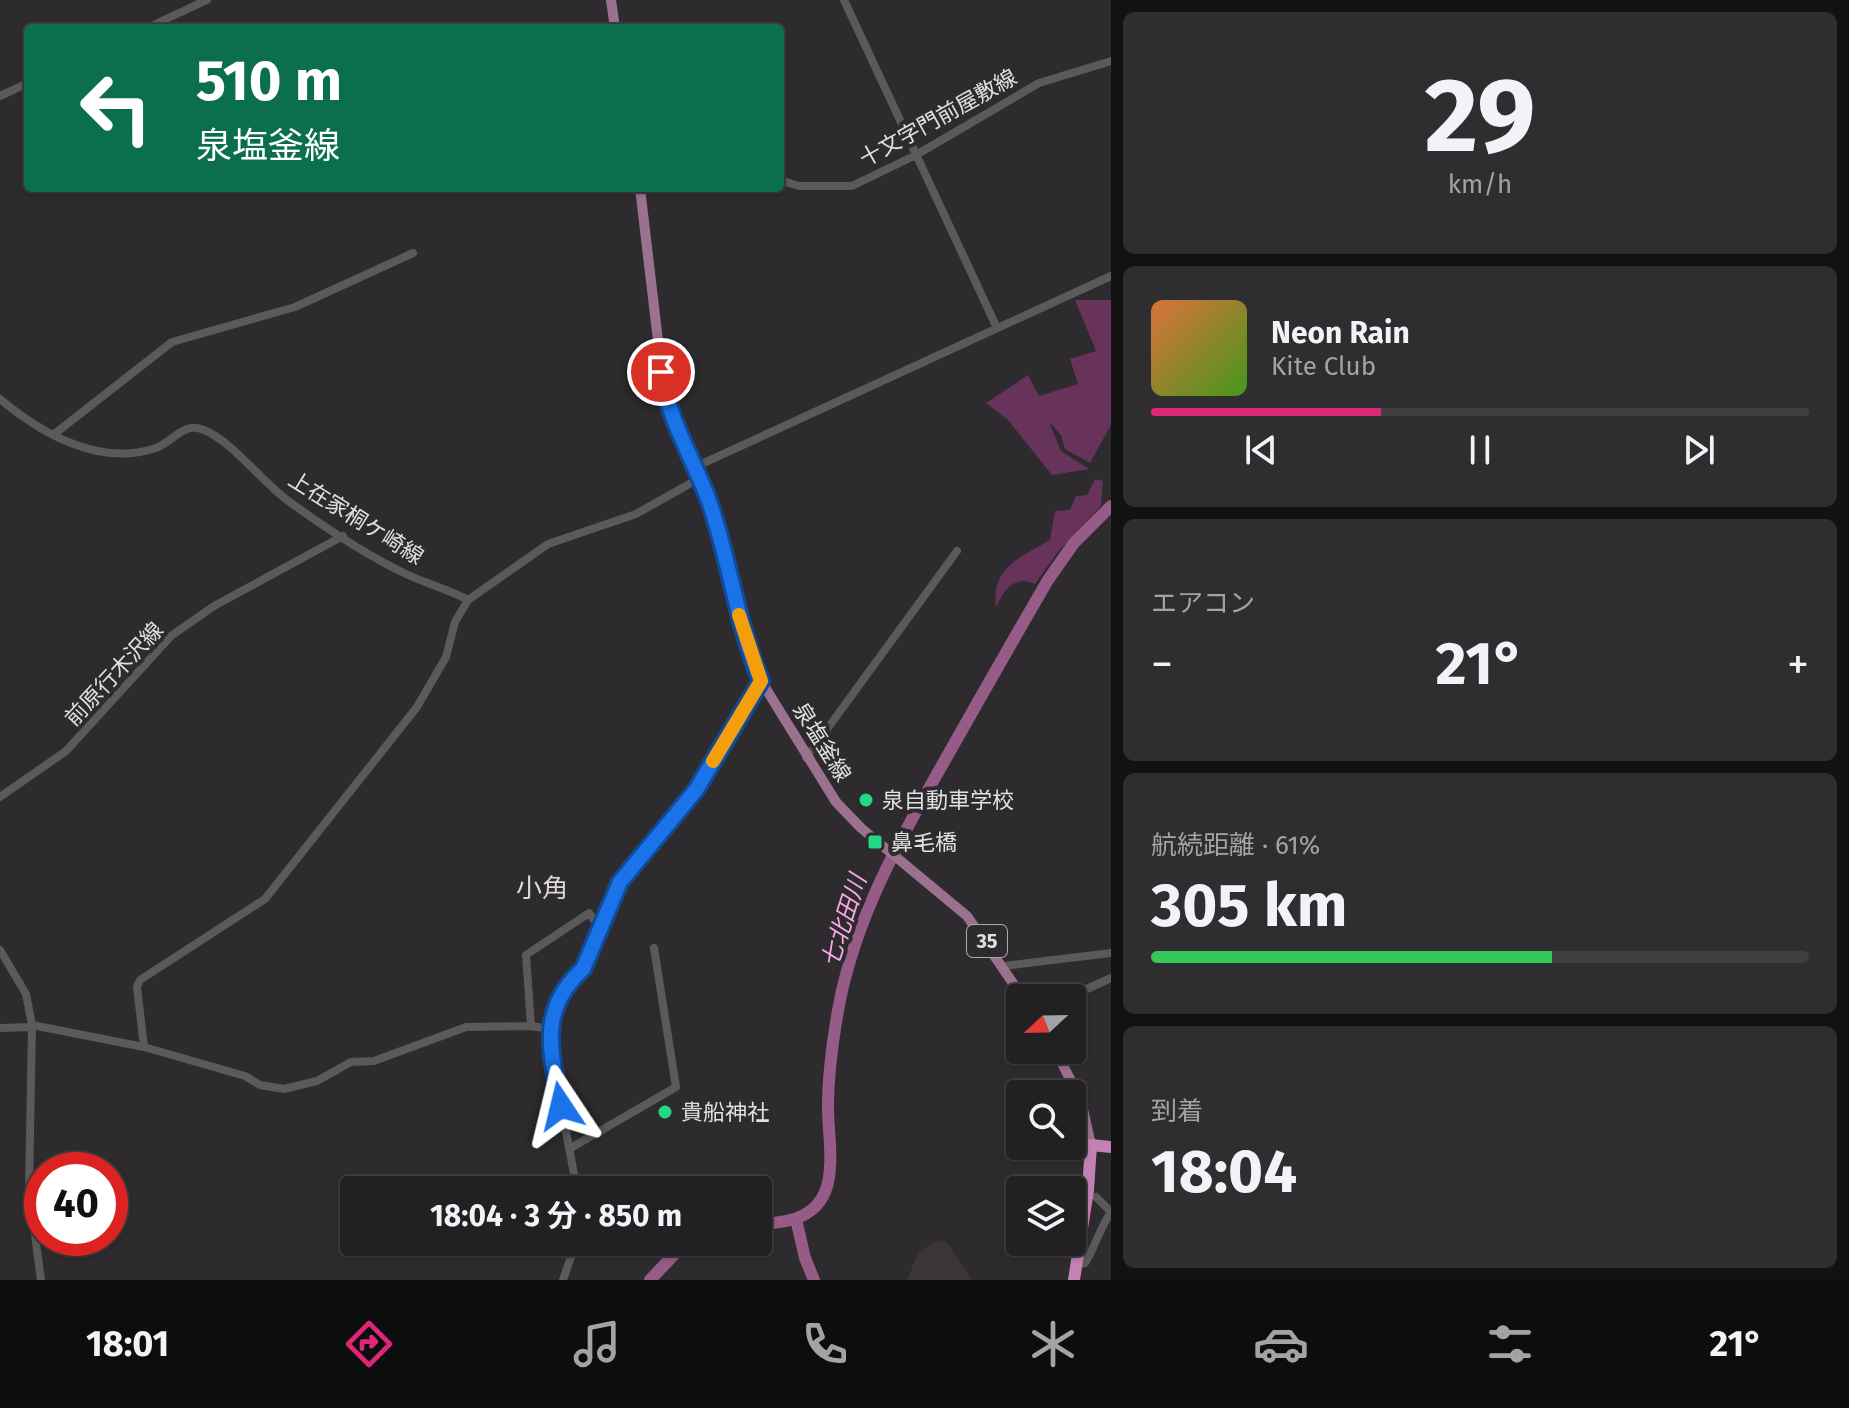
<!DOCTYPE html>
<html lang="ja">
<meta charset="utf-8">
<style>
:root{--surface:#222022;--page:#2e2d2f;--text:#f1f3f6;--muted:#a2a3a5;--line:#3f3e40;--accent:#db2777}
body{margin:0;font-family:"Fira Sans","Noto Sans JP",sans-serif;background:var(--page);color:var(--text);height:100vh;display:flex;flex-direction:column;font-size:30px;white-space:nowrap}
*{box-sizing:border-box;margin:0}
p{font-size:26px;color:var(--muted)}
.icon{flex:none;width:44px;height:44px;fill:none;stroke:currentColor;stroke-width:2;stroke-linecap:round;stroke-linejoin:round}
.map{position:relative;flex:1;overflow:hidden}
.side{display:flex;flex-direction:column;gap:12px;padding:12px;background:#131213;width:738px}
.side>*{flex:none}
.top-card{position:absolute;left:24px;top:24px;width:760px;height:168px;border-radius:8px;box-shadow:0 2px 6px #0004,0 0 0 2px var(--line);background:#0b6e4f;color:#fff;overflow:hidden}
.needle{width:52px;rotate:248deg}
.buttons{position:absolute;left:1006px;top:984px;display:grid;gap:16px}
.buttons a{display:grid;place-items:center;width:80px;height:80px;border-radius:8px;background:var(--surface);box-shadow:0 2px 6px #0004,0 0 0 2px var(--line);font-size:40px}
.speed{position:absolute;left:24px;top:1152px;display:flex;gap:16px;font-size:40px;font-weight:700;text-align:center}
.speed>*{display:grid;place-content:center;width:104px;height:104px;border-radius:50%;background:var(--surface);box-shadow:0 2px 6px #0004,0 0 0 2px var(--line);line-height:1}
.speed .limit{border:12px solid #d22;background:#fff;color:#111}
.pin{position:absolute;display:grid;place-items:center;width:68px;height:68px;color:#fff;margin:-34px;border:4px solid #fff;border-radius:50%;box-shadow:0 2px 8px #0007}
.me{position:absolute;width:88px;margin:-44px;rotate:350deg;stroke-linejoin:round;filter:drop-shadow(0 0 6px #0008)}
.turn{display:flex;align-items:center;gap:28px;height:168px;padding:0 40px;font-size:36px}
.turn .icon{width:104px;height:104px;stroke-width:2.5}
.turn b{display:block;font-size:56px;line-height:68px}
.big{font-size:60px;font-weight:700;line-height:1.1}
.side .card{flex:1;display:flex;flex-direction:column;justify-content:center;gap:12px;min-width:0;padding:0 28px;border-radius:12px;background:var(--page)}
.side .dial{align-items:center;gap:0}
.dial b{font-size:104px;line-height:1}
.song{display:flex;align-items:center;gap:24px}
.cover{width:96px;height:96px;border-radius:12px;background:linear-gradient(135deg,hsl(20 70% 55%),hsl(100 70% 35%))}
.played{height:8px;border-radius:4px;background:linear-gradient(90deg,var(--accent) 35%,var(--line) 35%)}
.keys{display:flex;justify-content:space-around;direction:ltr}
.heat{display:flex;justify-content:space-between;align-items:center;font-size:44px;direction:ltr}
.charge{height:12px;border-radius:6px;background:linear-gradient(90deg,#34c759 61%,var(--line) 0)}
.trip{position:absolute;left:340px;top:1176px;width:432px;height:80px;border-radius:8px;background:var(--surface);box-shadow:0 2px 6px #0004,0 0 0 2px var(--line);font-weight:700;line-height:80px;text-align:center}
.dock{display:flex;height:128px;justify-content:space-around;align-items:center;background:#0e0d0e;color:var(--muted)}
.dock .icon{width:56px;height:56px}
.dock .on{color:var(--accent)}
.dock b{font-size:36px;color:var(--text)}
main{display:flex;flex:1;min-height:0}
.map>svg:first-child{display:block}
.built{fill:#3b3439}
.green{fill:#67335b}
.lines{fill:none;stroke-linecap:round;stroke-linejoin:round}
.river{stroke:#965b87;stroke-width:12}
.minor{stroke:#5b595a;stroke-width:8}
.major{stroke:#9b7190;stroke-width:10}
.highway{stroke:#c681b4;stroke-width:12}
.route-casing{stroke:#114b97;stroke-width:20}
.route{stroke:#1a73e8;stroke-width:14}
.slow{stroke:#f59e0b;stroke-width:14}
.poi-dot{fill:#24d886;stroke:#2d2b2d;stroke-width:3}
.labels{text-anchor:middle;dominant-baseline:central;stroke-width:8;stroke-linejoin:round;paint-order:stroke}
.shield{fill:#2d2b2d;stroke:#abaaab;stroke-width:2}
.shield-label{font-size:20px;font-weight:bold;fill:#e1e0e1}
.street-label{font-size:22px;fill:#e1e0e1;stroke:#2d2b2d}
.poi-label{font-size:22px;fill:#e1e0e1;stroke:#2d2b2d;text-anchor:start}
.water-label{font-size:24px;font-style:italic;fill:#fba6e6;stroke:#2d2b2d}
.quarter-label{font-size:26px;fill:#dcd8db;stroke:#2d2b2d}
</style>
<main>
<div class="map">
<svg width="1111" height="1280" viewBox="0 0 1111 1280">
<rect width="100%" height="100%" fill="#2d2b2d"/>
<path class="built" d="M939,1240L947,1242L972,1280H907L919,1251Z"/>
<path class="green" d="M1075,300H1111V425L1090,463L1065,449L1061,435L1049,422L1061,451L1089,469L1052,475L1008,420L986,403L1028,375L1039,396L1078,384L1070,359L1096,351Z
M1095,479L1103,481L1101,506L1057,553L1035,584C1015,575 1004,589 996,607C991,567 1021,557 1050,540L1055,511L1070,510L1076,496L1087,495Z"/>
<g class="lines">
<path class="river" d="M796,1219L805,1258L814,1280
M758,1223C783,1224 814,1219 825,1192C835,1168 828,1133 828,1108C828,1074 833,1038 839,1005C856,916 901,837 945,760C979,700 1013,640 1048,580L1074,543L1111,506
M650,1280L686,1242"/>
<path class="minor" d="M844,0L997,328
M147,28L207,0
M0,96L28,83
M780,180L799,186H852L916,155L1039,83L1111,61
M0,399C42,434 100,467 156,448C173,442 183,421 204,430C233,442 260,480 287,500C324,527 366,555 406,574C427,584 448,589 468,600L548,544L636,514L700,478
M53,435L172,342L295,307L413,253
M695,467L1111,276
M806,758L957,551
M0,797L66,751L171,636L214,606L343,536
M0,950L26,994L32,1025L29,1190L41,1280
M1004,966L1111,953
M1067,998L1111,978
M32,1025L144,1047L245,1076L260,1085L284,1089L317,1081L351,1062L374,1061L466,1027L531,1026L550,1029
M531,1026L526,955L589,913L600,928
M0,1028L32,1027
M144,1047L137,987L140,980L265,899L417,707L446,657L455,622L468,600
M569,1149L676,1087L654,948
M577,1190L550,1046C550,1014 559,990 583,969L620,882L696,790L761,681
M1096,1197L1111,1212
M1076,1265L1085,1263C1095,1247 1100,1228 1111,1212
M563,1280L576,1242"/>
<path class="major" d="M611,0L615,28
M640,188L665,400L711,507L748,646L761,681L836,802L861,828L967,916L1023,998
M1055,1050L1081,1100L1091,1145"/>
<path class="highway" d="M1074,1280L1088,1190L1091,1145L1111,1147"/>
</g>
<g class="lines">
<defs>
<path id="route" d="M561,1106C551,1053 537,1010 583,969L620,882L696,790L761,681C737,624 730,562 710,504C694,459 668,420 661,372"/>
</defs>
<use href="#route" class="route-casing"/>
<use href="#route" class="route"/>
<path class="slow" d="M713,761L761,681L739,615"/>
</g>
<g class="poi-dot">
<circle cx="866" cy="800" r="8"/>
<rect x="867" y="834" width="16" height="16" rx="4"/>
<circle cx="665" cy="1112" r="8"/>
</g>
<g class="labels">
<rect class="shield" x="967" y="925" width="40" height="32" rx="6"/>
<g class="shield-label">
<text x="987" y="941">35</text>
</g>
<g class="street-label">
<text transform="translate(938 118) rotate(-29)">十文字門前屋敷線</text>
<text transform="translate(356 518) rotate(32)">上在家桐ケ崎線</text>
<text transform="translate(114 674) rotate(-47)">前原行木沢線</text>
<text transform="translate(822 742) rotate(58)">泉塩釜線</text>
</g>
<g class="poi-label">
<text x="882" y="800">泉自動車学校</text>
<text x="891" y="842">鼻毛橋</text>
<text x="681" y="1112">貴船神社</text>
</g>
<g class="water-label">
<text transform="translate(844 921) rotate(-72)">七北田川</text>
</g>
<g class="quarter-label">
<text x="542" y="888">小角</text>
</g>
</g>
</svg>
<div class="buttons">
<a><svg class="needle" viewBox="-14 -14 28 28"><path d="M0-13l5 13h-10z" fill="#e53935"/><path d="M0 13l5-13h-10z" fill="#a2a3a5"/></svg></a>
<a><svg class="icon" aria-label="search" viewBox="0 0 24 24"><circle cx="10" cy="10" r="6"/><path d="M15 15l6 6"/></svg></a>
<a><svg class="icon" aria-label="layers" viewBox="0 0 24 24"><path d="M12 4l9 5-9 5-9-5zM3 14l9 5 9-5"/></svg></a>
</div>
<div class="speed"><div class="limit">40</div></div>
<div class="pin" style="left:661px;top:372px;background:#d93025"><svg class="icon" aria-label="arrive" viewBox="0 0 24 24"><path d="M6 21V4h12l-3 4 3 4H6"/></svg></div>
<svg class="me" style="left:561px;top:1106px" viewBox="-20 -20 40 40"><path d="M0-17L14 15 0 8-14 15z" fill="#1a73e8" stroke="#fff" stroke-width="4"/></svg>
<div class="trip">18:04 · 3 分 · 850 m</div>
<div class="top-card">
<div class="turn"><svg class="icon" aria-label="left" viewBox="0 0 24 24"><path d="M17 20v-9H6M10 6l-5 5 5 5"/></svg><div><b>510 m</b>泉塩釜線</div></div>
</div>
</div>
<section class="side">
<div class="card dial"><b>29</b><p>km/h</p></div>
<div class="card">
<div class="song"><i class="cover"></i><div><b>Neon Rain</b><p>Kite Club</p></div></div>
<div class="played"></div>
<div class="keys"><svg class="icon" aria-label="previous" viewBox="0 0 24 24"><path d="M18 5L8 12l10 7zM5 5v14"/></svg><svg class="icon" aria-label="pause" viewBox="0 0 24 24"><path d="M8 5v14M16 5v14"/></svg><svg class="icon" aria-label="next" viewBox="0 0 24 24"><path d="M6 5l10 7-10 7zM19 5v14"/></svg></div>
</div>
<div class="card"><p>エアコン</p>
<div class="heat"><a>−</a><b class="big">21°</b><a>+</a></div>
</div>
<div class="card"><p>航続距離 · 61%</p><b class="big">305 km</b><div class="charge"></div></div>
<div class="card"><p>到着</p><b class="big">18:04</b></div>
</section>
</main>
<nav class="dock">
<b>18:01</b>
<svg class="icon on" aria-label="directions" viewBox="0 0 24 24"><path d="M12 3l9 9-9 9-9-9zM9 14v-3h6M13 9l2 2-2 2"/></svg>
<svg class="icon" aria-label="music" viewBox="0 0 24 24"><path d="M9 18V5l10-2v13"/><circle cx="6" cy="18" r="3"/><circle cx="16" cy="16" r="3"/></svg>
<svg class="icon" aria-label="phone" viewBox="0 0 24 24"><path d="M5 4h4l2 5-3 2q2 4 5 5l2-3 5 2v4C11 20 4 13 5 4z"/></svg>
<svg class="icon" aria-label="climate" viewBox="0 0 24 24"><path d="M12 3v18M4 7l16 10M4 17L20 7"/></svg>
<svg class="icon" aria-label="car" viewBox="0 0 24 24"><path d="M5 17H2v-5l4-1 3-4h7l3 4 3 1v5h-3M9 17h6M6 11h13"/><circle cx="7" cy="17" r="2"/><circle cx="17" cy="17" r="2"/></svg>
<svg class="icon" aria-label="filters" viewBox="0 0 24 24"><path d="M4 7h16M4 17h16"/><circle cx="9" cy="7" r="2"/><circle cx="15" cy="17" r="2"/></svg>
<b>21°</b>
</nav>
